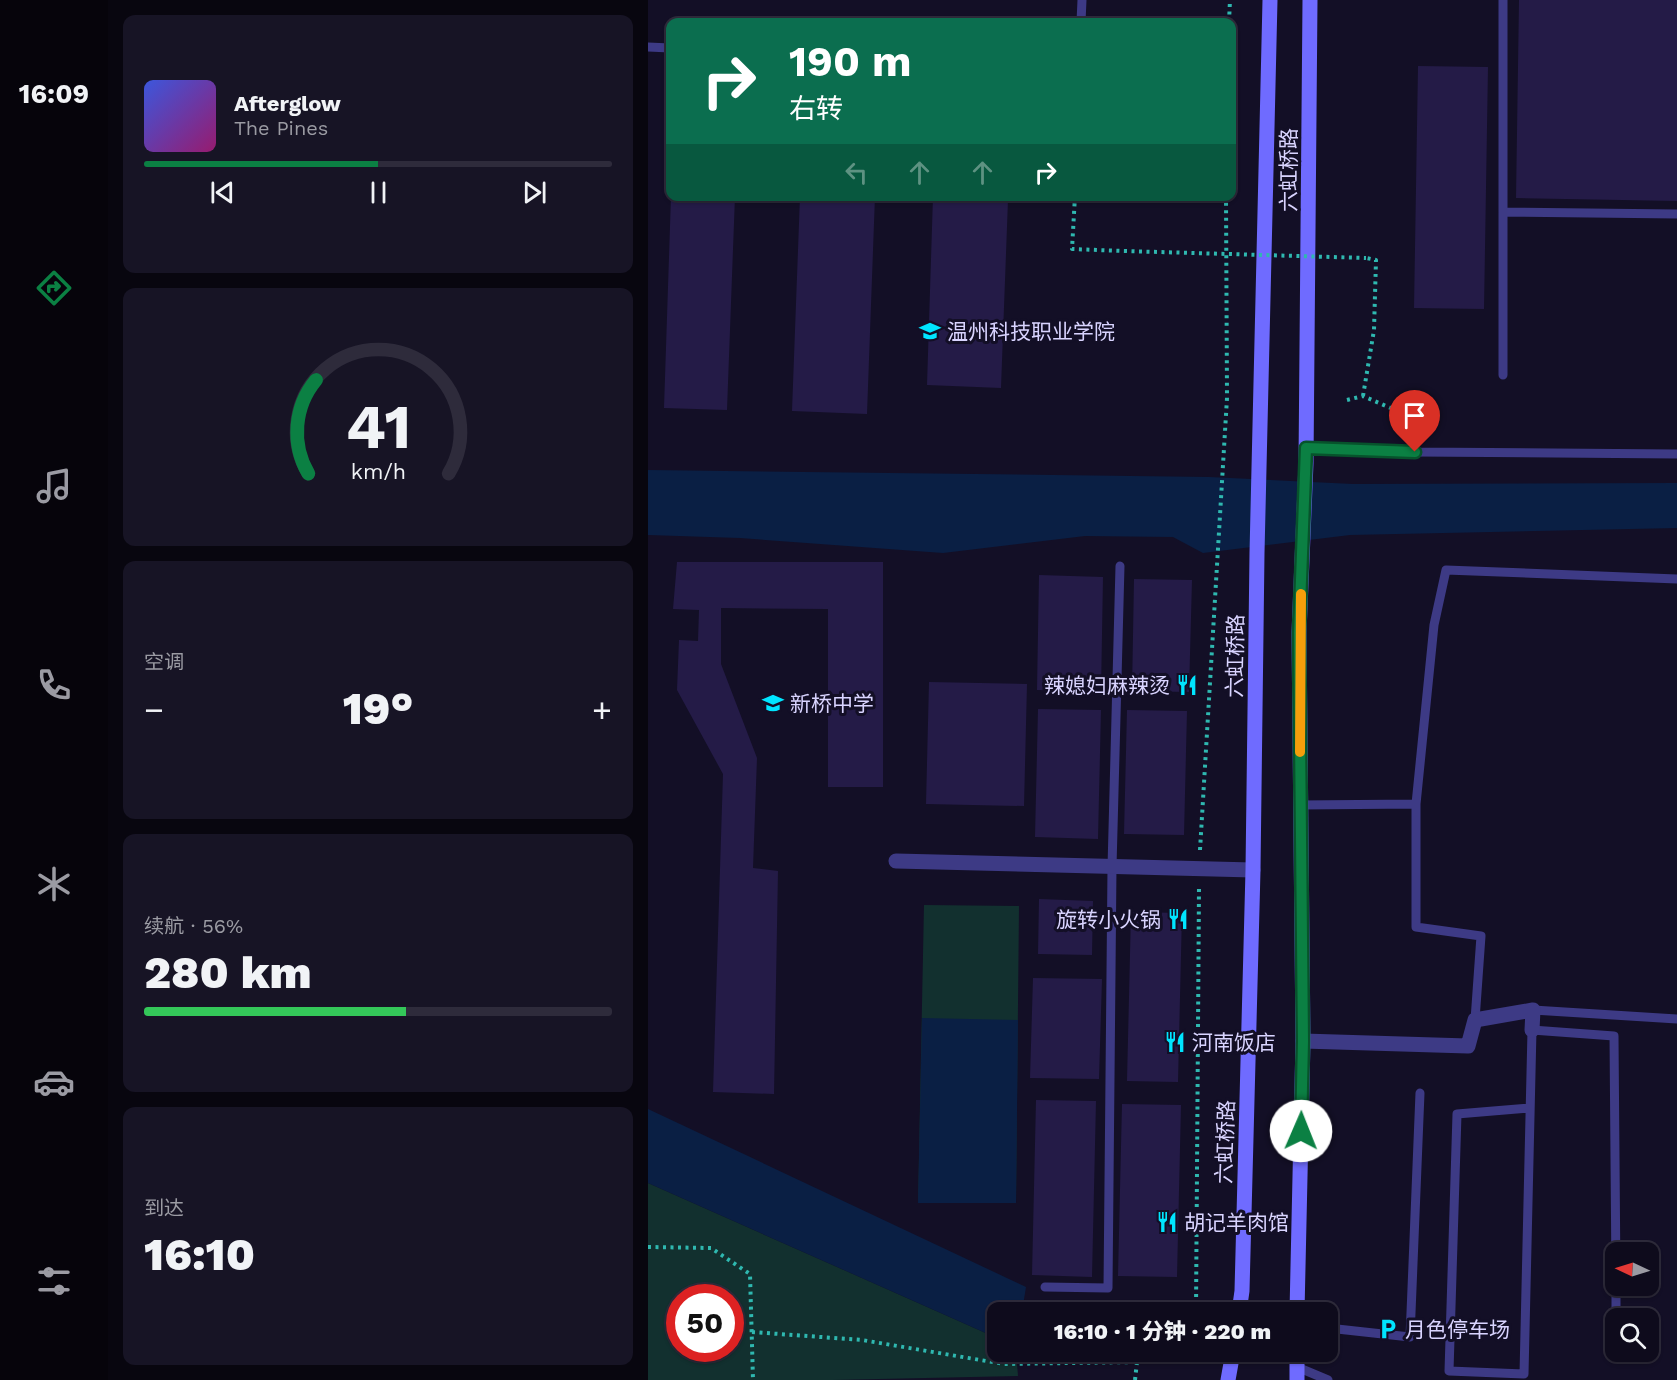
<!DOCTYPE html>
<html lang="zh">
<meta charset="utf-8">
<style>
:root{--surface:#0e0b1c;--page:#171425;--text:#f1f3f6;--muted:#9b9ba3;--line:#2e2b3b;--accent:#0b8043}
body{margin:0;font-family:"Work Sans","Noto Sans SC",sans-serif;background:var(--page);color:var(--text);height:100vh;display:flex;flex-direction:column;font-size:22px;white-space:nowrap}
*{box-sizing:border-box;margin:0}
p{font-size:20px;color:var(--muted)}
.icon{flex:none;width:33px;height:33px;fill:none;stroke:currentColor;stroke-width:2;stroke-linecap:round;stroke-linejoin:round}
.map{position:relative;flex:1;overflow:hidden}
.panel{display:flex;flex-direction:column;gap:15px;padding:15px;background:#08060f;width:540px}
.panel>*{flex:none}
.top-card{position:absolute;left:18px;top:18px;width:570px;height:183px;border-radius:12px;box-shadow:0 2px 4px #0004,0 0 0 2px var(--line);background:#0b6e4f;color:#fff;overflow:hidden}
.needle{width:39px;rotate:274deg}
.fabs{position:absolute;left:957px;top:1242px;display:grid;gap:12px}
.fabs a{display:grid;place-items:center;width:54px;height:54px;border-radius:12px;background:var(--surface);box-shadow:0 2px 4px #0004,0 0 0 2px var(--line);font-size:30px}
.speed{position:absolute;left:18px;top:1284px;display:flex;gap:12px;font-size:30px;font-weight:700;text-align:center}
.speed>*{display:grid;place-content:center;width:78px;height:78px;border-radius:50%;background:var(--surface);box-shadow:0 2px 4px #0004,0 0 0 2px var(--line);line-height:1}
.speed .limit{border:9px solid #d22;background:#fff;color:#111}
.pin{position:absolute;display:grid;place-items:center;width:51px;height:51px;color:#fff;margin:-62px -26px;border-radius:50% 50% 50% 0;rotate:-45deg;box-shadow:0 0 6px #0007}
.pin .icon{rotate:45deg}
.me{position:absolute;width:66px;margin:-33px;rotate:1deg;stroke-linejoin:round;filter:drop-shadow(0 0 4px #0008)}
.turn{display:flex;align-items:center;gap:21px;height:126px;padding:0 24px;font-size:27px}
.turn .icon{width:78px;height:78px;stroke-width:2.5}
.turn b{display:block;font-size:42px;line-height:51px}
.lanes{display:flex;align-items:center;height:57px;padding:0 24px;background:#0003;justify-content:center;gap:30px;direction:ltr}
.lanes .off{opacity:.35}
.big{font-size:45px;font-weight:800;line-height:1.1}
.panel .widget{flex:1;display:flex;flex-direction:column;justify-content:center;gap:9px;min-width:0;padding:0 21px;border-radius:12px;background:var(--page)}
.panel .dial{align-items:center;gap:0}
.dial svg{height:156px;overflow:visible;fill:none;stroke:var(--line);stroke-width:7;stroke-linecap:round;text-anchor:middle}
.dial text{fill:var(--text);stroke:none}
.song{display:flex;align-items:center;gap:18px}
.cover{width:72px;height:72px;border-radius:9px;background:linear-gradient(135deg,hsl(230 70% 55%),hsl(320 70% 35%))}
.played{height:6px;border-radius:3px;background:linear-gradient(90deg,var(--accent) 50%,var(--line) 50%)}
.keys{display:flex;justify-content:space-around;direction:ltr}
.heat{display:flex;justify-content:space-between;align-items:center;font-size:33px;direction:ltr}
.charge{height:9px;border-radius:4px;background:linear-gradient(90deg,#34c759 56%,var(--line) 0)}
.trip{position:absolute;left:339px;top:1302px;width:351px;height:60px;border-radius:12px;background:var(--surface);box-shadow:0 2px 4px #0004,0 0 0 2px var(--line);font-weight:800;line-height:60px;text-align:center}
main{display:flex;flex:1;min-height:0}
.tabs{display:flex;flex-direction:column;width:108px;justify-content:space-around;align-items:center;background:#06040b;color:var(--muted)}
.tabs .icon{width:42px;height:42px}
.tabs .on{color:var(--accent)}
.tabs b{font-size:27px;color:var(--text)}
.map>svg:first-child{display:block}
.green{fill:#12302f;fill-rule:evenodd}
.water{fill:#0a1f44}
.building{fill:#241b47}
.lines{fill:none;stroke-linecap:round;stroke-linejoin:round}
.path{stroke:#2fb8b0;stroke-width:4;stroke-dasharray:3 4.5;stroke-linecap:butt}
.service{stroke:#3d3a85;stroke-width:9}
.minor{stroke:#3d3a85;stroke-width:15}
.secondary{stroke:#6f6bff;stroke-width:15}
.path-bridge{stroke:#2fb8b0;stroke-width:4;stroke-dasharray:3 4.5;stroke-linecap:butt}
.route-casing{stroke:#07532c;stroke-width:15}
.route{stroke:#0b8043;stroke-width:10}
.slow{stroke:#f59e0b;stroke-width:10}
.labels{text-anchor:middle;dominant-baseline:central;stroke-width:6;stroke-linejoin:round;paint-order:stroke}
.street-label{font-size:21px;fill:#d9d4ff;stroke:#130f26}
.poi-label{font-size:21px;fill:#d9d4ff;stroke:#130f26;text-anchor:start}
</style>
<main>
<nav class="tabs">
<b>16:09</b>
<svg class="icon on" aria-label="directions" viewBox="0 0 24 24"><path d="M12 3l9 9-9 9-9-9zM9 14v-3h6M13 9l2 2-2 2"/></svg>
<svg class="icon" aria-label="music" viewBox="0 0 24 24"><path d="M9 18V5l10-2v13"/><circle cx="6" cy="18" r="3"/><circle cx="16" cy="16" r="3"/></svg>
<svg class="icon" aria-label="phone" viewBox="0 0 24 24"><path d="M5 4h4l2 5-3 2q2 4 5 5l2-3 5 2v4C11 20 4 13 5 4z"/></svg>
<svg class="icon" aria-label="climate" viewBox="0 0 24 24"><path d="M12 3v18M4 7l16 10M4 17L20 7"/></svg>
<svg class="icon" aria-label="car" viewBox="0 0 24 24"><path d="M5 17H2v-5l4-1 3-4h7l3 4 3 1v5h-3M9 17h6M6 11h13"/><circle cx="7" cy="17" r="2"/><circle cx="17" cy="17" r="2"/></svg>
<svg class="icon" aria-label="filters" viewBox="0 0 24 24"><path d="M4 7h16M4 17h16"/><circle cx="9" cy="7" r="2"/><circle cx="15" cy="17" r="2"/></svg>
</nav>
<section class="panel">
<div class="widget">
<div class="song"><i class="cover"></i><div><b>Afterglow</b><p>The Pines</p></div></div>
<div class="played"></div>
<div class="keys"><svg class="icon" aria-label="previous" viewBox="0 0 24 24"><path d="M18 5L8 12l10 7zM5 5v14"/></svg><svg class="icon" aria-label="pause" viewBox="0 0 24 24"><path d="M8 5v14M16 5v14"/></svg><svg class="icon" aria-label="next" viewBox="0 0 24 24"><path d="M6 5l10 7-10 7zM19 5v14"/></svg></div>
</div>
<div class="widget dial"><svg viewBox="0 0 100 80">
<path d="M14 69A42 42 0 1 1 86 69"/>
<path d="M14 69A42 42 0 0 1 18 21" stroke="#0b8043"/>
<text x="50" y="56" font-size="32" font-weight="700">41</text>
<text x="50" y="72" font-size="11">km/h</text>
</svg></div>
<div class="widget"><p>空调</p>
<div class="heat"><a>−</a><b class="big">19°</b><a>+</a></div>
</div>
<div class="widget"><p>续航 · 56%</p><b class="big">280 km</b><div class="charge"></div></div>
<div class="widget"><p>到达</p><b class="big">16:10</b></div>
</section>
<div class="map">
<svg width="1029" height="1380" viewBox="0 0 1029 1380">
<rect width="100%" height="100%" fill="#130f26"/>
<path class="green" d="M276,905L371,906L368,1203H270Z
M0,1183L349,1338L350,1352H368L370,1376L185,1380H0ZM32,1298H82V1348H32Z"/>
<path class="water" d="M0,470L561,477L705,484L1029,483V528L702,535L555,553L525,537L437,536L295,553L92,538L0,535Z
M274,1018L370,1020L368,1203H270Z
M0,1109L378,1287L374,1312H350L349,1338L0,1183Z"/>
<path class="building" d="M871,0H1029V201L868,198Z
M770,66L840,67L836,309L766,308Z
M23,196H87L79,410L16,408Z
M152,196H227L219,414L144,411Z
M285,196H380V201L360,200L353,388L279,385Z
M29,562H235V787H180V609L73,608V664L109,758L105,868L130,871L126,1094L65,1092L75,774L29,690L31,640L50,641L51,610L25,609Z
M391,575L455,577L453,692L389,690Z
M486,579L544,580L541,692L484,691Z
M281,682L379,684L376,806L278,804Z
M390,709L453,710L450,839L387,837Z
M479,710L539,711L536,835L476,834Z
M391,899L445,901L444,955L390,954Z
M483,912L534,913L530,1082L479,1081Z
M385,978L454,979L451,1079L382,1078Z
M388,1100L448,1101L444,1277L384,1275Z
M474,1104L533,1105L529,1277L470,1276Z
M386,1303L439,1304V1312H386Z"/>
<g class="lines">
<path class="path" d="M581,22L582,0
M427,196L424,249L476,251
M715,396L726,330L728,260L718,258
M699,400L715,396L745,409
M552,850L579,398L578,196
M0,1247L63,1248L102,1274L105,1380
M548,1312L551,887
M104,1332L214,1340L356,1364L489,1362
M487,1380L489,1362L511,1352"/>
<path class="service" d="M433,22L434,0
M0,47L22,48
M855,212L1029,214
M855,375V0
M658,448L767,452L1029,454
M652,805L768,804
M885,1010L1029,1019
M827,1020L833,936L768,927V804L786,625L798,570L1029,579
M882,1108L809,1114L801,1371L876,1374L884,1030L966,1036L968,1279
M968,1286V1318
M397,1287L460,1288L464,867L472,566
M680,1328L762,1337L772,1093
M649,1367L680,1380"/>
<path class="minor" d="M248,861L605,870
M655,1041L820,1046L827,1020L885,1010L884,1030"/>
<path class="secondary" d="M591,1312L594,1291L605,870L609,553L622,0
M649,1312L655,1041L651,633L658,463L662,0
M580,1380L585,1352
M649,1380V1352"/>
<path class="path-bridge" d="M476,251L718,258"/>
</g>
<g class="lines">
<defs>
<path id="route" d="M653,1131L655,1041L651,633L658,448L767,452"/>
</defs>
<use href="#route" class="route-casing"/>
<use href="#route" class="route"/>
<path class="slow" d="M652,752L653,594"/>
</g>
<defs>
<symbol id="university-bare" viewBox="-9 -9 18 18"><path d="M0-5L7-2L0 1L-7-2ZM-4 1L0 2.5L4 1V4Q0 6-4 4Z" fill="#00e5ff" stroke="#130f26" stroke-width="2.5" paint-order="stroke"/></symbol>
<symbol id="restaurant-bare" viewBox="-9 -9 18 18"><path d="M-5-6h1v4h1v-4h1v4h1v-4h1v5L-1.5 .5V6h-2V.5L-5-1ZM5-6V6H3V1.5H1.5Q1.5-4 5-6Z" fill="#00e5ff" stroke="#130f26" stroke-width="2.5" paint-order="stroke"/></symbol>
<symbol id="school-bare" viewBox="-9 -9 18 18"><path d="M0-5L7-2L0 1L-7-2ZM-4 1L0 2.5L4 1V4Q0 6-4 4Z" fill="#00e5ff" stroke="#130f26" stroke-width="2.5" paint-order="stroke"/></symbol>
<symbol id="parking-bare" viewBox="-9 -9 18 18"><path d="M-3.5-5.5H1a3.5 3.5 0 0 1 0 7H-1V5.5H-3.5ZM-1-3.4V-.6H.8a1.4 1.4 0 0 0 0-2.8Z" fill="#00e5ff" stroke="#130f26" stroke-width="2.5" paint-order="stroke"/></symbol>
</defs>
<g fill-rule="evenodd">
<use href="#university-bare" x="267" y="316" width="30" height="30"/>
<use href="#restaurant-bare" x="524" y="670" width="30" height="30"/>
<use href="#school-bare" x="110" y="688" width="30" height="30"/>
<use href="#restaurant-bare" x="515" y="904" width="30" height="30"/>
<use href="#restaurant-bare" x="512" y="1027" width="30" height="30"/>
<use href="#restaurant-bare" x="504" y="1207" width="30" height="30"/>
<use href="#parking-bare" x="725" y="1314" width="30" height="30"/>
</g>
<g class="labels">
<g class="street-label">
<text transform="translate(640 170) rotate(-90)">六虹桥路</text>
<text transform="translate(587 656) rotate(-89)">六虹桥路</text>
<text transform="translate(577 1142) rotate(-88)">六虹桥路</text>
</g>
<g class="poi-label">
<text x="299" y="331">温州科技职业学院</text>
<text x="522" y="685" text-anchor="end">辣媳妇麻辣烫</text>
<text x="142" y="703">新桥中学</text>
<text x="513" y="919" text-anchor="end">旋转小火锅</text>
<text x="544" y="1042">河南饭店</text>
<text x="536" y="1222">胡记羊肉馆</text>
<text x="757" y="1329">月色停车场</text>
</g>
</g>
</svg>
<div class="fabs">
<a><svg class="needle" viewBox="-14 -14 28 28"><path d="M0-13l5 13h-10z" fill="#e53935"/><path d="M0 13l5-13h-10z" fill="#9b9ba3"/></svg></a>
<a><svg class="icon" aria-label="search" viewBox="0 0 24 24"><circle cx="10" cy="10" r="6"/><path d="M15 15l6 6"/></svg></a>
</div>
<div class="speed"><div class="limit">50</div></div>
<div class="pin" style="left:767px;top:452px;background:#d93025"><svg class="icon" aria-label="arrive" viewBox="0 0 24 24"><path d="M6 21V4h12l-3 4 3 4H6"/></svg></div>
<svg class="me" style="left:653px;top:1131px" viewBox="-20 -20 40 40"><circle r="19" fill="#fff"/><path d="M0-13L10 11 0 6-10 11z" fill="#0b8043"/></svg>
<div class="trip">16:10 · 1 分钟 · 220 m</div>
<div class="top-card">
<div class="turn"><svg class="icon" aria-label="right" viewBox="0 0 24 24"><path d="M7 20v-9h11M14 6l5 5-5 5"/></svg><div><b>190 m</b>右转</div></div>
<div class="lanes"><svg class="icon off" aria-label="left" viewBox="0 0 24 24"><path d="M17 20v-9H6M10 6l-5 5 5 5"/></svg><svg class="icon off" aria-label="ahead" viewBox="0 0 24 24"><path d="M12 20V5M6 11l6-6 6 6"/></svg><svg class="icon off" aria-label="ahead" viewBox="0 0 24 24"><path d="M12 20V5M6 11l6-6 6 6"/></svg><svg class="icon" aria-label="right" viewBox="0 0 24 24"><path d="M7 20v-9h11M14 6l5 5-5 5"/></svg></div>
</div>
</div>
</main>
